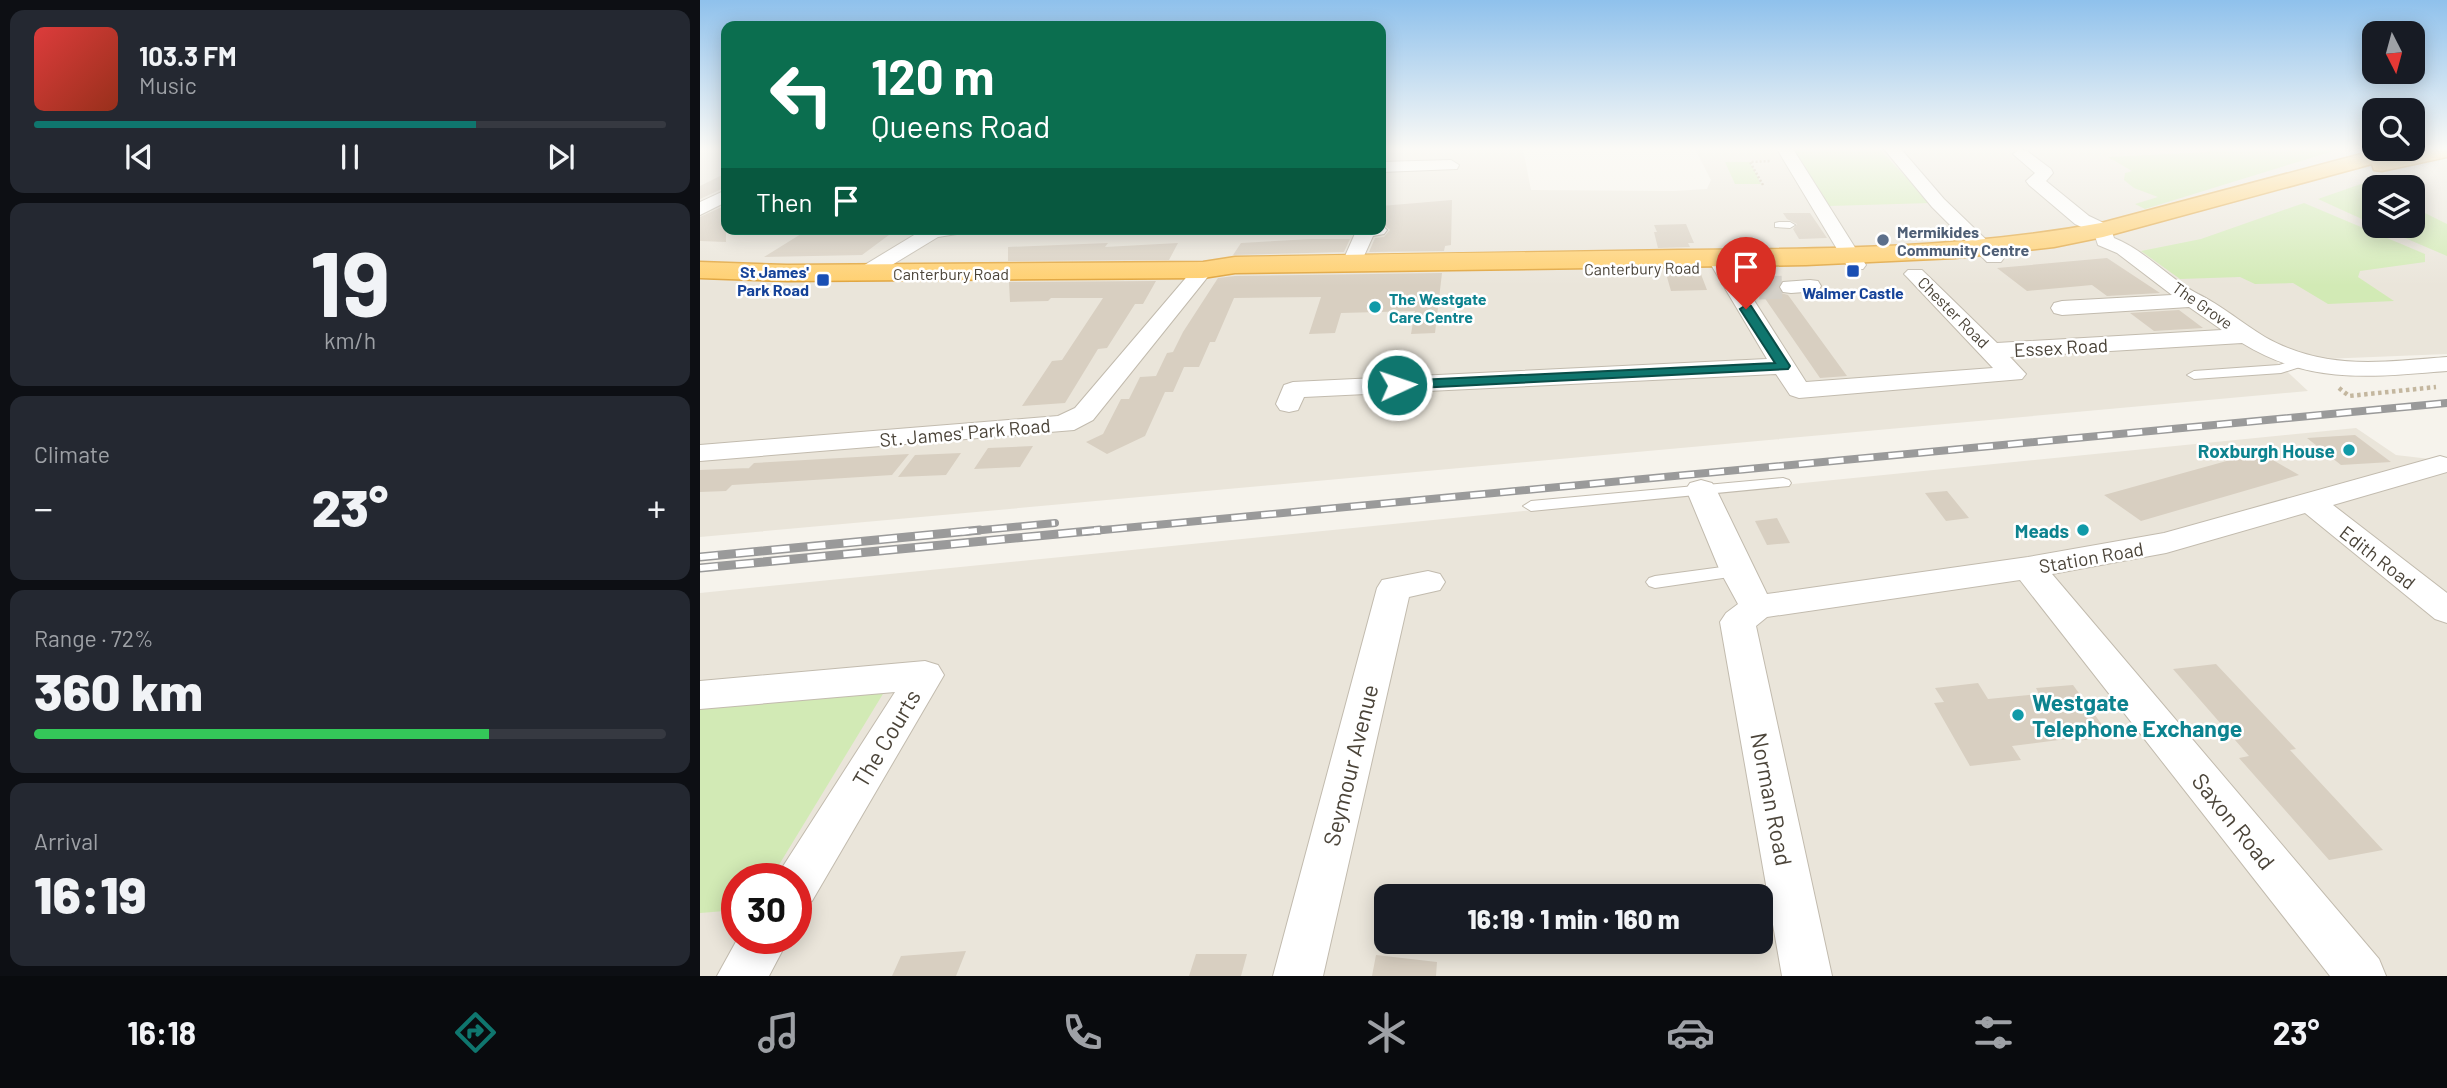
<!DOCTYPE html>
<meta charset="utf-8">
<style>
:root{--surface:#171b24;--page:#242831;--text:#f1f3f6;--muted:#9ea1a6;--line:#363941;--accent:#0f766e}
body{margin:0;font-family:Barlow,sans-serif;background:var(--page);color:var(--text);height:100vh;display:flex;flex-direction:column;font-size:26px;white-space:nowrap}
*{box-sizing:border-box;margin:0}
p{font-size:23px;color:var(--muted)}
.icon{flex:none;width:38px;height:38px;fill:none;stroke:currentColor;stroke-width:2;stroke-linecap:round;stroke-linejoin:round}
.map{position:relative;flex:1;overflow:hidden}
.drawer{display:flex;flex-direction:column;gap:10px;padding:10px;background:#0d0f14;width:700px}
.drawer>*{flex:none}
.banner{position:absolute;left:21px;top:21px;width:665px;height:214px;border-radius:14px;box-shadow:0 4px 18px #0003;background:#0b6e4f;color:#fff;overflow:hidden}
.needle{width:46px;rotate:174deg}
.tools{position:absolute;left:1662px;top:21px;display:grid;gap:14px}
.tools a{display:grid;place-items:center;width:63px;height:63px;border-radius:14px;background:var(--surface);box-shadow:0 4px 18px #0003;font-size:35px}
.speed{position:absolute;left:21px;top:863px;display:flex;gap:14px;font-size:35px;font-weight:700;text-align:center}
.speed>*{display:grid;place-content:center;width:91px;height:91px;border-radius:50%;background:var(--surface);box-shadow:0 4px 18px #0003;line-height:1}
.speed .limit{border:10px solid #d22;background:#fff;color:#111}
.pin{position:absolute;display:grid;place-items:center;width:60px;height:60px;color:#fff;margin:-72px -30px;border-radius:50% 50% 50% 0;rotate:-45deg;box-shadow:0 0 7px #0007}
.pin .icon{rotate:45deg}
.me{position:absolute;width:77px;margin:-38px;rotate:87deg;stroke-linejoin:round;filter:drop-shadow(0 0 5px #0008)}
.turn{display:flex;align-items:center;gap:24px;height:147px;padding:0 35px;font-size:32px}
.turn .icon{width:91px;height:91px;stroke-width:2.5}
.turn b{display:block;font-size:49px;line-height:60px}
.then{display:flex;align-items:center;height:66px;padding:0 35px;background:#0003;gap:14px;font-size:26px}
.big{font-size:52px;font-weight:800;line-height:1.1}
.drawer .tile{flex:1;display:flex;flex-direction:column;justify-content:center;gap:10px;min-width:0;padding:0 24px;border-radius:14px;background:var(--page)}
.drawer .dial{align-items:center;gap:0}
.dial b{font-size:91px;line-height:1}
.song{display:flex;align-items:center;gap:21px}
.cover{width:84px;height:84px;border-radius:10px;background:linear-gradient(135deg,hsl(0 70% 55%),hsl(10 70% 35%))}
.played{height:7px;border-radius:4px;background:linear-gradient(90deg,var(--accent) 70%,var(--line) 70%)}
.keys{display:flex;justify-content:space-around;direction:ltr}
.heat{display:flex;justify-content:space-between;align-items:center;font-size:38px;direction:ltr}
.charge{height:10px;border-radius:5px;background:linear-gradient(90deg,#34c759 72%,var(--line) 0)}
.trip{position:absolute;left:674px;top:884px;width:399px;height:70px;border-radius:14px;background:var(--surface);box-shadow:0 4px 18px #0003;font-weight:800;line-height:70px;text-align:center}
.dock{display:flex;height:112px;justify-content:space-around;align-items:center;background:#090b0e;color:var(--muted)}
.dock .icon{width:49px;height:49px}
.dock .on{color:var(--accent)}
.dock b{font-size:32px;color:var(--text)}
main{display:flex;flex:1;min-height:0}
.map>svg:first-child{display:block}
.residential{fill:#eae5da;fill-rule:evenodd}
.green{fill:#d2eab5}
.building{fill:#d8cfc1}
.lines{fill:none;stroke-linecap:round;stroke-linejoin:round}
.street-tunnel{stroke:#d4d0c8;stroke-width:23;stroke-dasharray:23 11;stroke-linecap:butt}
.lane-casing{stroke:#c2bbae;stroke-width:2}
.street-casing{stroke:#c2bbae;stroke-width:2}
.highway-casing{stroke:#e0a43c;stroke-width:3}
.path-far1{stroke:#c4b79f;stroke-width:2.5;stroke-dasharray:2 2;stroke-linecap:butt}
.path{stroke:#c4b79f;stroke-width:4.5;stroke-dasharray:3.5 3.5;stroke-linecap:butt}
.lane{fill:#fff;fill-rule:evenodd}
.street{fill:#fff;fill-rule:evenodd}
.highway{fill:#ffcf6e;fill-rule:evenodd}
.rail-far1-casing{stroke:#9a9a9a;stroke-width:8}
.rail-casing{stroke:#9a9a9a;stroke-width:9}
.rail-far1{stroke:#fff;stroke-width:5;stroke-dasharray:15;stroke-linecap:butt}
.rail{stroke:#fff;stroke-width:6;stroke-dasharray:18;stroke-linecap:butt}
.route{fill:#0f766e;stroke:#0a4d48;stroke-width:2}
.service-dot{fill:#5c6f8a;stroke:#fff;stroke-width:2.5}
.transit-dot{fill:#1a4fb4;stroke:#fff;stroke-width:2.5}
.culture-dot{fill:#0f9aa8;stroke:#fff;stroke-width:2.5}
.labels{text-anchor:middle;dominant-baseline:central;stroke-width:5;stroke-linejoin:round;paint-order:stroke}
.far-service-label{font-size:16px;font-weight:bold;fill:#4e5e75;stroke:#fff;text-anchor:start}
.far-street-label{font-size:16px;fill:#4b4439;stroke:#fff}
.far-transit-label{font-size:16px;font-weight:bold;fill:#164399;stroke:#fff;text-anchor:end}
.far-culture-label{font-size:16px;font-weight:bold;fill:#0d838f;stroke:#fff;text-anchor:start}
.street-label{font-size:19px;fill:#4b4439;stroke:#fff}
.culture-label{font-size:19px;font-weight:bold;fill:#0d838f;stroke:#fff;text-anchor:end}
.near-culture-label{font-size:23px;font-weight:bold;fill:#0d838f;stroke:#fff;text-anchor:start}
.near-street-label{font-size:23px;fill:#4b4439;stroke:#fff}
</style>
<main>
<section class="drawer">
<div class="tile">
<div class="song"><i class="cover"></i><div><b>103.3 FM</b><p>Music</p></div></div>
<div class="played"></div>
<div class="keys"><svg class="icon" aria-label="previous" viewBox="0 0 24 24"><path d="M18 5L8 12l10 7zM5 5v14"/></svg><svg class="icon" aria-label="pause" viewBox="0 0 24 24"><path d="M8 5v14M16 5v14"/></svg><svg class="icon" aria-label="next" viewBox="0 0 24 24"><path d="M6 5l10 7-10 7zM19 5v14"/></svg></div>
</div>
<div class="tile dial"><b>19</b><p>km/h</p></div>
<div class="tile"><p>Climate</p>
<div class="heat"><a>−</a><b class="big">23°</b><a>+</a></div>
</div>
<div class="tile"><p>Range · 72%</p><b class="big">360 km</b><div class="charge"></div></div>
<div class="tile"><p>Arrival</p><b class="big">16:19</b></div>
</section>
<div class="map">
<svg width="1747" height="976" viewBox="0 0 1747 976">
<rect width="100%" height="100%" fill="#f6f3ec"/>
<path class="residential" d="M0,149H26V229H681V149H823L831,190L974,191L1007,189L1011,180L995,149H1747V354L1576,361L1608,391L0,537ZM1675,187H1713V226H1675Z
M1656,428L1696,455L1747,461V976H0V593ZM37,878H96V938H37ZM686,896H1060V942H686Z"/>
<path class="green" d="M1088,149H1179L1231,203L1129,206Z
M1505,149H1640L1445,209L1435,204L1458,197L1434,188L1424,180L1425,173L1432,171L1408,157L1510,152Z
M1025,162H1050L1061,184H1035Z
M1664,183L1675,189V225L1618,199Z
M1604,203L1725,254V262L1660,271L1658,277L1694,301L1628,304L1593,283L1555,284L1540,277L1480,279L1441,251L1501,239Z
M1713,207L1747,224V256L1677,226H1713Z
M189,684L71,878H37V910L0,913V697Z"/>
<path class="building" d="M26,173V187L0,199V186Z
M752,200L751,245L745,246L744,251L669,252L675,238L684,237L690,230L681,222V206Z
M26,205V242L0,241V217Z
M1083,213H1110L1127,238L1099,239L1093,229L1097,224L1087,219Z
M986,224L994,243H988L990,247L958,248L954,232H957L954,225Z
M109,229H197L162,255L64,257Z
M611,239H650L644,252L533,255L541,243Z
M408,243L405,247L478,243L469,260L308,261V247Z
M1407,258L1460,293L1407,296L1392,285L1327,291L1297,268Z
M999,269L1007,290L971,291L965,270Z
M742,273L735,333L711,334L715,311L641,313L635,333L609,334L621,297L534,298L515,342H510L499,367H484L473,392H465L445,436L407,454L386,442L403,434L421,399H429L440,377L456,376L467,353L473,352L483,332L518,278L535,276Z
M456,281L443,304H435L407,348L398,349L365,403L322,406L352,361L362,360L403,298H351L348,301L310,302L309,282Z
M1055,284H1079L1081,293L1088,295L1147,376L1120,378Z
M1479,310L1503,328L1454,331L1430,313Z
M1655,435L1691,462L1641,465L1607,438Z
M333,446L320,467L274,469L288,448Z
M1559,452L1599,475L1441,521L1404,495Z
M261,453L246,475L198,477L215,455Z
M209,454L192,475L32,485L54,463Z
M49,468L26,491L0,492V470Z
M1247,491L1269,518L1246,521L1225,493Z
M1077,518L1090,543L1067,545L1055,521Z
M1516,664L1596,749L1590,750L1683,850L1629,860L1539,758L1549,756L1473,669Z
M1278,683L1288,699L1339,694L1336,688L1373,685L1411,737L1376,741L1374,738L1312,746L1321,760L1270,766L1234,703L1244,702L1235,688Z
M266,951L256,976H192L201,956Z
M496,954H547L541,976H489Z
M676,955L737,962L736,976H672Z"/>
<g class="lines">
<path class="street-tunnel" d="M1059,288L1091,287"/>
<defs>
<path id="lane" d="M1079,222H1090L1095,225L1090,228L1075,227V223Z
M1601,358L1606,359V365L1581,373L1494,379L1487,375L1494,371L1579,365Z
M1083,478L1089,480L1091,483L1089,486L831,511L823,506L831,501Z
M1037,565L1043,567L1046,571L1043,575L955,588L949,586L946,582L949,578L955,576Z"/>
<path id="street" d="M1077,149H1093L1166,265L1163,269H1149Z
M1184,149H1201L1244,199L1301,254L1304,258L1301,262H1287L1232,207Z
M1320,149L1327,151L1351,169L1353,173L1346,181L1389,216L1410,226L1414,238C1446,251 1468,278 1498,294C1521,305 1543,324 1565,337C1625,371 1681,362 1747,357V371C1671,377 1610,385 1542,343L1310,357L1326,374L1322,379L1099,398L1090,395L1076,374L604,397L598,410L589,412L580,410L576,404L584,385L593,382L1067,359L1007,258L1010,254H1024L1027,258L1106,382L1293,368L1208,278L1204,274L1208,270H1222L1297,343L1522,330L1489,307L1362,315L1354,313L1351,308L1354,303L1362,301L1472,295L1417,253L1398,245L1394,233L1375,224L1329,185L1326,181L1335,173L1313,154Z
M751,160L759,165L757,169L681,172V162Z
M26,190V202L0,215V202Z
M681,225L687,230L684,234L673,236L659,267H645L642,263L657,229H681Z
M224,229H265L263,233L238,237L172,277H158L155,273L158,269Z
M503,264L510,266L513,270L510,274L393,420L374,430L0,461V445L358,416L375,408L496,266Z
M1110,280L1118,281L1121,286L1118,291L1091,293L1083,292L1080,287L1083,282Z
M1740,456L1747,458V472L1633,505L1747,593V623L1735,619L1605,513L1466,553L1352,574L1679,959L1686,976H1630L1320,580L1067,617L1056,626L1132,976H1082L1020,622L1026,613L1038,604L1020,571L986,489L990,483L1001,480L1012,483L1016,489L1067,594L1328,557L1464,533Z
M728,571L740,574L745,582L740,590L709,597L623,976H573L677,588L682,580Z
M225,661L238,665L244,675L112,901L96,907V878H76L80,871L195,692L0,709V681Z
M38,938H89L69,976H17Z"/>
<path id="highway" d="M1680,149H1747V157L1682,171L1674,170L1672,164L1403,237L1354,247L1255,258L1106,265L535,273L503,278L87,281L0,278V262L87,265L503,262L535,257C683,254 831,252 979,250C1121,249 1261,249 1401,223Z"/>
</defs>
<use href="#lane" class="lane-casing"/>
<use href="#street" class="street-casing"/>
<use href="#highway" class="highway-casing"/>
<path class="path-far1" d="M1063,185L1050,162L1071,161"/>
<path class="path" d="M1639,388L1649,396L1736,387"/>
<use href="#lane" class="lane"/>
<use href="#street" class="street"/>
<use href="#highway" class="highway"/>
<defs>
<path id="rail-far1" d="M262,532L355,523
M382,532L1747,403"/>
<path id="rail" d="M0,557L280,530
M0,568L400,530"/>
</defs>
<use href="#rail-far1" class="rail-far1-casing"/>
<use href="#rail" class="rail-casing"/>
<use href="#rail-far1" class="rail-far1"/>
<use href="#rail" class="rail"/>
</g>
<linearGradient id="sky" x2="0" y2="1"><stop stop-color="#8fc1ec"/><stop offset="0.52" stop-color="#fbfaf6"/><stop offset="1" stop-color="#fbfaf6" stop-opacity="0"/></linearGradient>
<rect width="1747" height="286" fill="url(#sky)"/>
<path class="route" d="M1046,305L1051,306L1090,366L1088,369L697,389L691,385L697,381L1075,363L1040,309Z"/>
<circle class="service-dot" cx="1183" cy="240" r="7"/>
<g class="transit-dot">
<rect x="1146" y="264" width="14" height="14" rx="3.5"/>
<rect x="116" y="273" width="14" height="14" rx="3.5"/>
</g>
<g class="culture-dot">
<circle cx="675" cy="307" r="7"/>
<circle cx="1649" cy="450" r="7"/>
<circle cx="1383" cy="530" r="7"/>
<circle cx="1318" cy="715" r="7"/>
</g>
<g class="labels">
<g class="far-service-label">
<text x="1197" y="231">Mermikides<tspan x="1197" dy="18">Community Centre</tspan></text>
</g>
<g class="far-street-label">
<text transform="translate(942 268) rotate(-1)">Canterbury Road</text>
<text x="251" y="273">Canterbury Road</text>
<text transform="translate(1503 305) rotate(35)">The Grove</text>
<text transform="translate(1254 312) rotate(45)">Chester Road</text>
</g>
<g class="far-transit-label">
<text x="109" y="271">St James'<tspan x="109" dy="18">Park Road</tspan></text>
<text x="1153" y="292" text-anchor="middle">Walmer Castle</text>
</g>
<g class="far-culture-label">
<text x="689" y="298">The Westgate<tspan x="689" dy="18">Care Centre</tspan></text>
</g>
<g class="street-label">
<text transform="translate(1361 347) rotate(-3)">Essex Road</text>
<text transform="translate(265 432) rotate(-5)">St. James' Park Road</text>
<text transform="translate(1391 557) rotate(-10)">Station Road</text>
<text transform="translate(1678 557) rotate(38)">Edith Road</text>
</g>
<g class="culture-label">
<text x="1635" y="450">Roxburgh House</text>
<text x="1369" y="530">Meads</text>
</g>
<g class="near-culture-label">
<text x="1332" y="702">Westgate<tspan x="1332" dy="26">Telephone Exchange</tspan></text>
</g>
<g class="near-street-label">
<text transform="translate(186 738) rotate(-59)">The Courts</text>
<text transform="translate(650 765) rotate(-76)">Seymour Avenue</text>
<text transform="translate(1072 799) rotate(79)">Norman Road</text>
<text transform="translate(1534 821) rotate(51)">Saxon Road</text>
</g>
</g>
</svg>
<div class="tools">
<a><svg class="needle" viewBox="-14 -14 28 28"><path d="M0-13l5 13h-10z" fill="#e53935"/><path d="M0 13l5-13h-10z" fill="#9ea1a6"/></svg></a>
<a><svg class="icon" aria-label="search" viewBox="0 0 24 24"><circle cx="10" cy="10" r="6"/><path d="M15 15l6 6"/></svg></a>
<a><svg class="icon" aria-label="layers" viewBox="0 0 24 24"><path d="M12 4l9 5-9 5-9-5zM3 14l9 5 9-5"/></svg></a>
</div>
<div class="speed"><div class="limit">30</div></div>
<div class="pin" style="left:1046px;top:309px;background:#d93025"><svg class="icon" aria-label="arrive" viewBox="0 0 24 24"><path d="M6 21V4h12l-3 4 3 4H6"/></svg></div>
<svg class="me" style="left:697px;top:385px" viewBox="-20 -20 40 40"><circle r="17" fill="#0f766e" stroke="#fff" stroke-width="3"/><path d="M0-11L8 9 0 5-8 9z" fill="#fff"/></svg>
<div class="trip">16:19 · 1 min · 160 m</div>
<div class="banner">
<div class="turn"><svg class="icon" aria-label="left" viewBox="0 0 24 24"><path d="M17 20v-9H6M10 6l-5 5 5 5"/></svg><div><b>120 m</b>Queens Road</div></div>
<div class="then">Then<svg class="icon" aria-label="arrive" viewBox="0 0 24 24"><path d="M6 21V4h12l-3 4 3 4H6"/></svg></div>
</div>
</div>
</main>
<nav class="dock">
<b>16:18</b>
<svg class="icon on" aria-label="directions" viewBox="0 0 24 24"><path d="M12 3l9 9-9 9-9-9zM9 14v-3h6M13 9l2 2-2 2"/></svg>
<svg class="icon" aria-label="music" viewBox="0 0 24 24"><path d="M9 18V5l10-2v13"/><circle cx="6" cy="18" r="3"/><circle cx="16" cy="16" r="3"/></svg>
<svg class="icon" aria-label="phone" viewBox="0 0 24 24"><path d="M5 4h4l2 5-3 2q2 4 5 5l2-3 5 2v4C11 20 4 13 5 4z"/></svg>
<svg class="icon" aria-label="climate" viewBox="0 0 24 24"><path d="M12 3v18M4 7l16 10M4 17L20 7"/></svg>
<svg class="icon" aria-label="car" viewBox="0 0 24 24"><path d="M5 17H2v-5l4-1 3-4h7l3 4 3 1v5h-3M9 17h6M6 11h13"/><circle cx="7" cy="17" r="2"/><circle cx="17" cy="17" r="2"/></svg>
<svg class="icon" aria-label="filters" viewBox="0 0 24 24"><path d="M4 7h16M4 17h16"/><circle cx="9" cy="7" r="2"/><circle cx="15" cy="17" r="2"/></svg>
<b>23°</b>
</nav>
